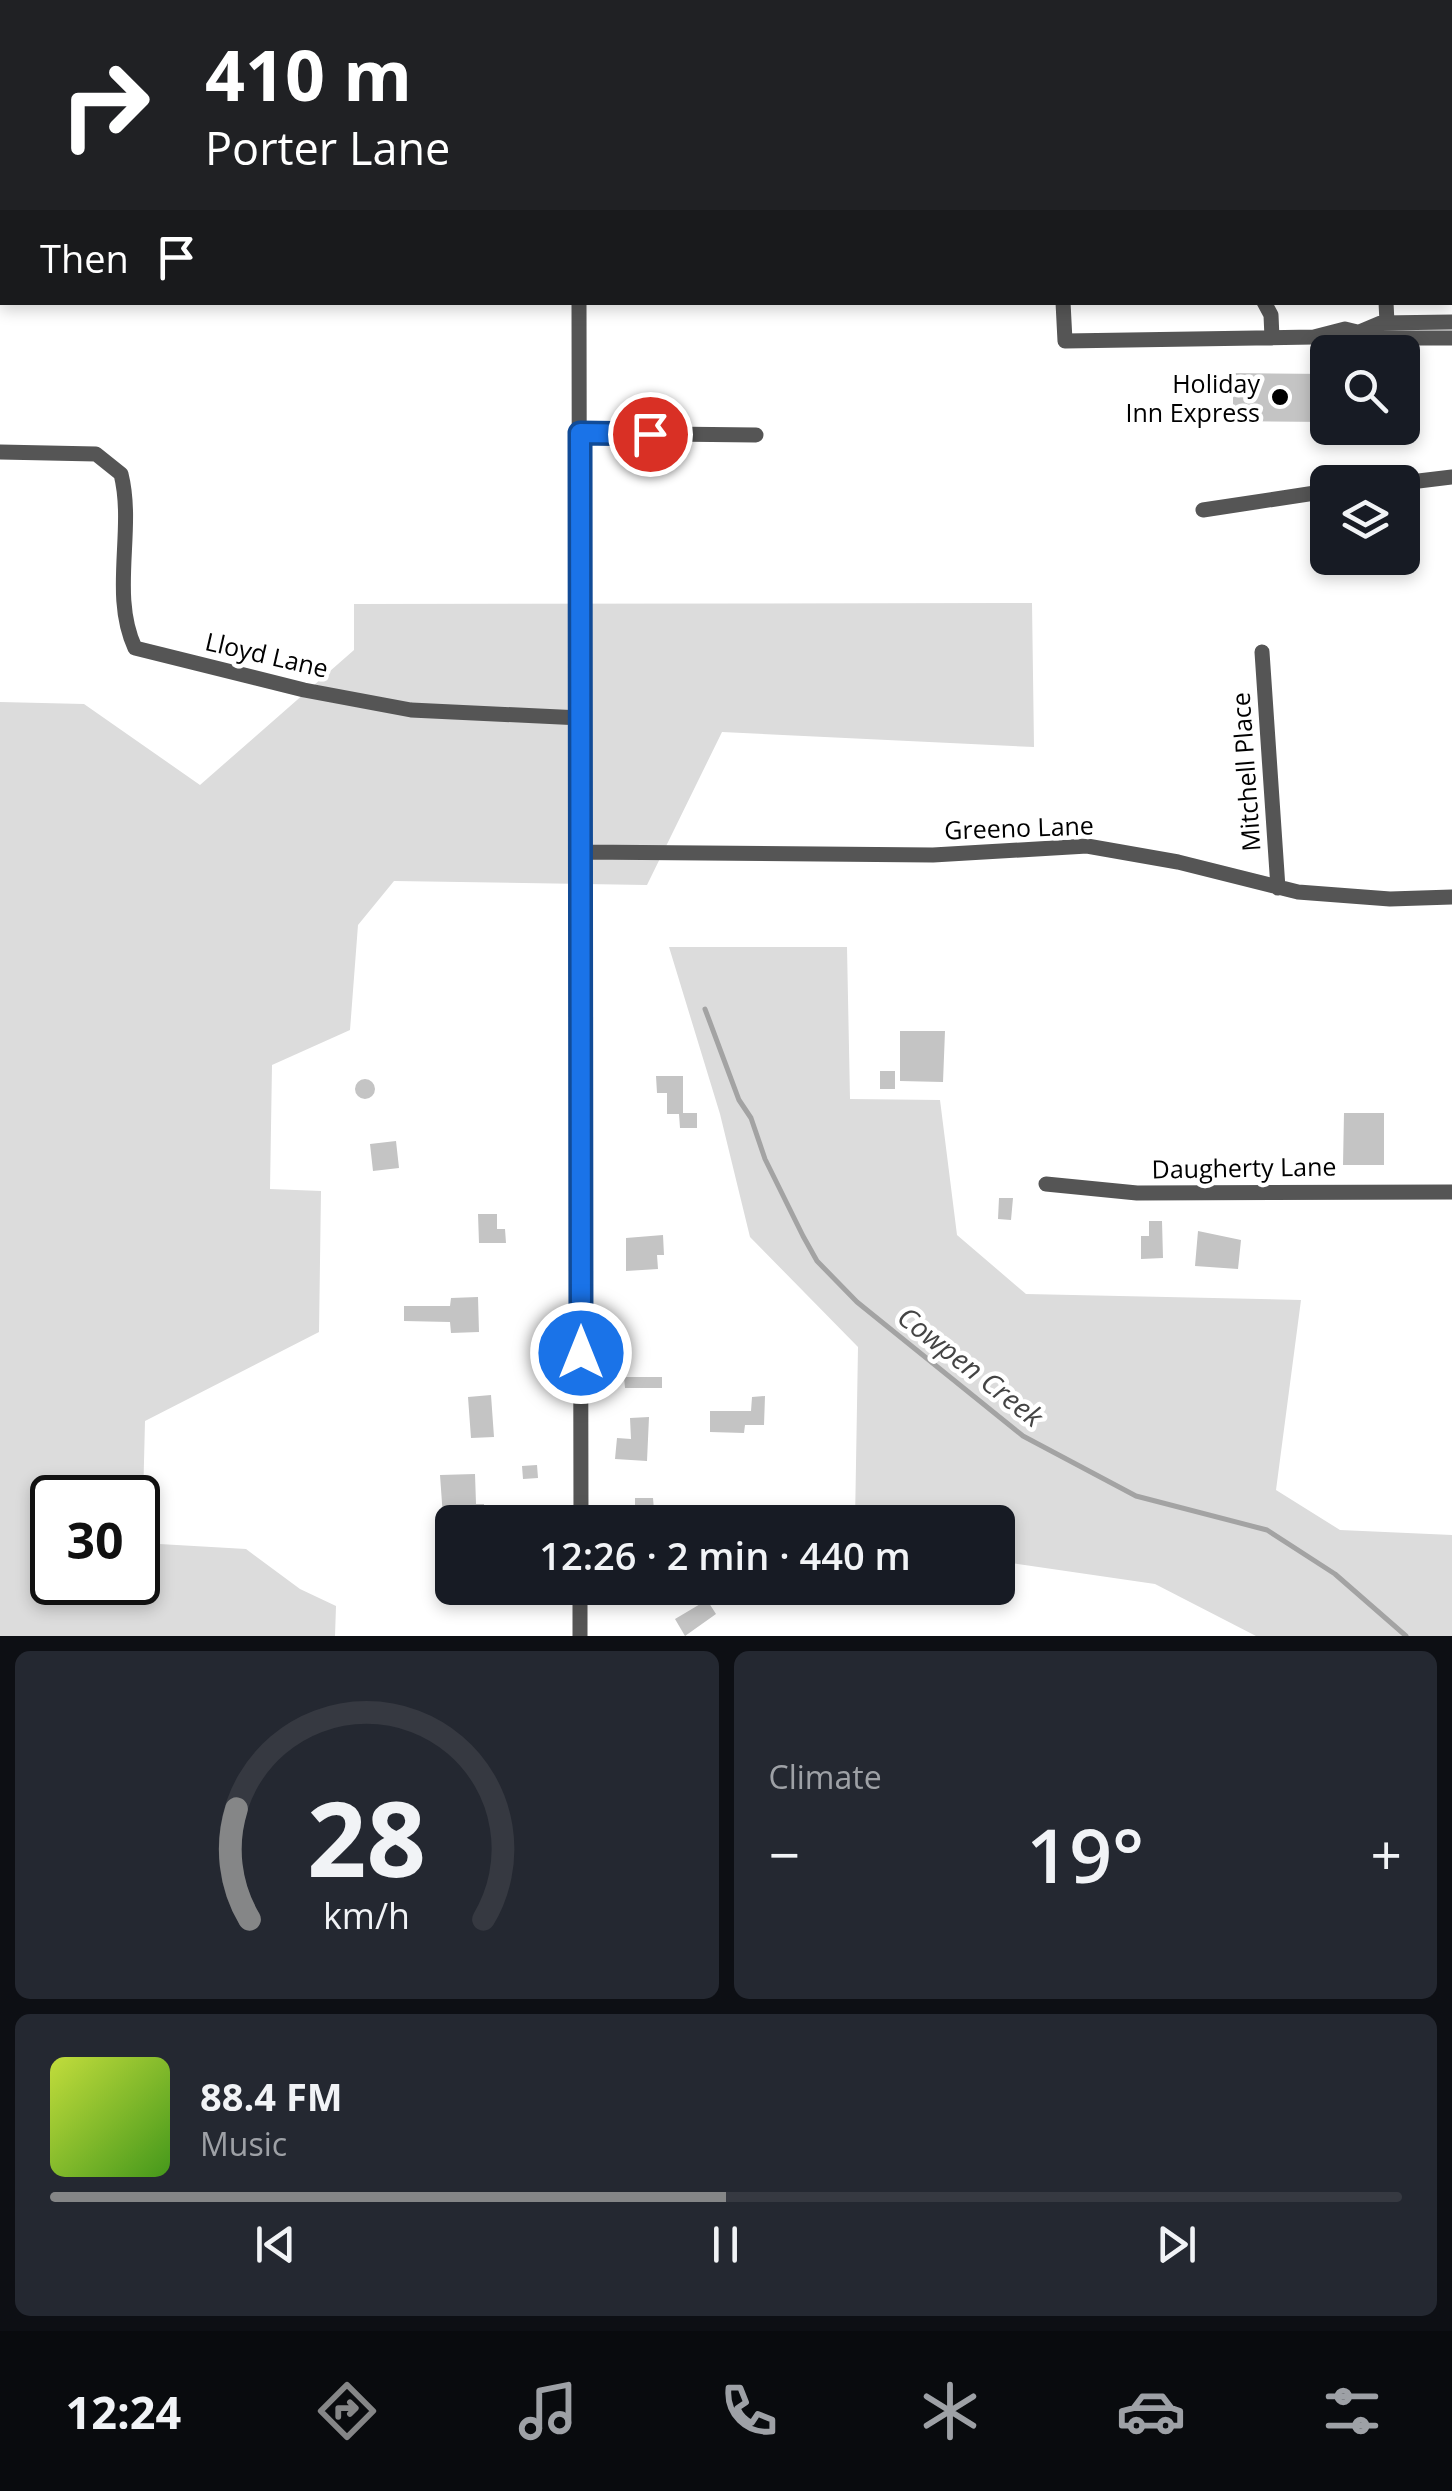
<!DOCTYPE html>
<meta charset="utf-8">
<style>
:root{--surface:#171b24;--page:#242831;--text:#f1f3f6;--muted:#9ea1a6;--line:#363941;--accent:#858687}
body{margin:0;font-family:"Open Sans",sans-serif;background:var(--page);color:var(--text);height:100vh;display:flex;flex-direction:column;font-size:38px;white-space:nowrap}
*{box-sizing:border-box;margin:0}
p{font-size:32px;color:var(--muted)}
.icon{flex:none;width:55px;height:55px;fill:none;stroke:currentColor;stroke-width:2;stroke-linecap:round;stroke-linejoin:round}
.map{position:relative;height:1636px;overflow:hidden}
.sheet{display:flex;flex-direction:column;gap:15px;padding:15px;background:#0d0f14;flex:1}
.sheet>*{flex:none}
.guide{position:absolute;left:0px;top:0px;width:1452px;height:305px;box-shadow:0 5px 15px #0003;background:#202124;color:#fff;overflow:hidden}
.tools{position:absolute;left:1310px;top:335px;display:grid;gap:20px}
.tools a{display:grid;place-items:center;width:110px;height:110px;border-radius:15px;background:var(--surface);box-shadow:0 5px 15px #0003;font-size:50px}
.speed{position:absolute;left:30px;top:1475px;display:flex;gap:20px;font-size:50px;font-weight:700;text-align:center}
.speed>*{display:grid;place-content:center;width:130px;height:130px;border-radius:50%;background:var(--surface);box-shadow:0 5px 15px #0003;line-height:1}
.speed .limit{border:5px solid #111;border-radius:15px;background:#fff;color:#111}
.pin{position:absolute;display:grid;place-items:center;width:85px;height:85px;color:#fff;margin:-42px;border:5px solid #fff;border-radius:50%;box-shadow:0 2px 10px #0007}
.me{position:absolute;width:110px;margin:-55px;rotate:0deg;stroke-linejoin:round;filter:drop-shadow(0 0 8px #0008)}
.turn{display:flex;align-items:center;gap:35px;height:210px;padding:0 40px;font-size:45px}
.turn .icon{width:130px;height:130px;stroke-width:2.5}
.turn b{display:block;font-size:70px;line-height:85px}
.then{display:flex;align-items:center;height:95px;padding:0 40px;background:#0003;gap:20px;font-size:38px}
.big{font-size:75px;font-weight:600;line-height:1.1}
.sheet .widget{flex:1;display:flex;flex-direction:column;justify-content:center;gap:15px;min-width:0;padding:0 35px;border-radius:15px;background:var(--page)}
.sheet .dial{align-items:center;gap:0}
.dial svg{height:260px;overflow:visible;fill:none;stroke:var(--line);stroke-width:7;stroke-linecap:round;text-anchor:middle}
.dial text{fill:var(--text);stroke:none}
.song{display:flex;align-items:center;gap:30px}
.cover{width:120px;height:120px;border-radius:15px;background:linear-gradient(135deg,hsl(70 70% 55%),hsl(100 70% 35%))}
.played{height:10px;border-radius:5px;background:linear-gradient(90deg,var(--accent) 50%,var(--line) 50%)}
.keys{display:flex;justify-content:space-around;direction:ltr}
.heat{display:flex;justify-content:space-between;align-items:center;font-size:55px;direction:ltr}
.sheet .tiles{flex:1;display:grid;gap:15px;grid-template-columns:1fr 1fr}
.widget:last-child{grid-column:span 2}
.trip{position:absolute;left:435px;top:1505px;width:580px;height:100px;border-radius:15px;background:var(--surface);box-shadow:0 5px 15px #0003;font-weight:600;line-height:100px;text-align:center}
.tabs{display:flex;height:160px;justify-content:space-around;align-items:center;background:#090b0e;color:var(--muted)}
.tabs .icon{width:70px;height:70px}
.tabs .on{color:var(--accent)}
.tabs b{font-size:45px;color:var(--text)}
.map>svg:first-child{display:block}
.green{fill:#dcdcdc;fill-rule:evenodd}
.lines{fill:none;stroke-linecap:round;stroke-linejoin:round}
.stream{stroke:#a3a3a3;stroke-width:5}
.building{fill:#c4c4c4}
.minor{stroke:#555;stroke-width:15}
.route-casing{stroke:#114b97;stroke-width:25}
.route{stroke:#1a73e8;stroke-width:18}
.poi-dot{fill:#000;stroke:#fff;stroke-width:4}
.labels{text-anchor:middle;dominant-baseline:central;stroke-width:9;stroke-linejoin:round;paint-order:stroke}
.poi-label{font-size:25px;fill:#000;stroke:#fff;text-anchor:end}
.street-label{font-size:25px;fill:#000;stroke:#fff}
.water-label{font-size:28px;font-style:italic;fill:#444;stroke:#fff}
</style>
<div class="map">
<svg width="1452" height="1636" viewBox="0 0 1452 1636">
<rect width="100%" height="100%" fill="#fff"/>
<path class="green" d="M1032,603L1034,747L722,732L647,885L394,881L358,925L350,1030L272,1065L270,1189L321,1191L319,1332L145,1421L142,1543L246,1549L300,1589L336,1606L335,1636H0V702L84,704L200,785L354,650V604ZM52,1498H138V1582H52Z
M669,947H847L850,1099L940,1100L957,1235L1026,1294L1301,1300L1276,1490L1340,1530L1452,1535V1636H1256L1155,1584L998,1561V1522H855L858,1347L750,1237L720,1114Z"/>
<g class="lines">
<path class="stream" d="M705,1009L739,1100L751,1118L765,1159L803,1236L817,1261L857,1302L1023,1436L1136,1496L1267,1530L1335,1574L1406,1636"/>
</g>
<path class="building" d="M1233,373L1328,374V422L1233,421Z
M900,1031H945L943,1082L900,1081Z
M880,1071H895V1089H880Z
M656,1076H683V1113H697V1128H680L679,1114H667V1093H657Z
M355 1089a10 10 0 1 1 20 0a10 10 0 1 1-20 0Z
M1344,1113H1384V1165H1343Z
M396,1141L399,1168L373,1171L370,1144Z
M999,1198H1013L1011,1220L998,1219Z
M478,1214H497V1229H505L506,1243H479Z
M1149,1221H1162L1163,1258L1141,1259V1236H1149Z
M1198,1231L1241,1240L1238,1269L1195,1266Z
M663,1235L664,1255H657L658,1269L626,1271V1238Z
M478,1297L479,1332L451,1333L450,1322L404,1321V1306H450L451,1298Z
M624,1377H662V1388H625Z
M491,1395L494,1437L471,1438L468,1397Z
M765,1396L764,1425H745L744,1433L710,1432V1411H751L752,1397Z
M649,1417L647,1461L615,1459L617,1438L631,1439L630,1418Z
M537,1465L538,1478L523,1479L522,1466Z
M475,1474L476,1504H484L485,1522L443,1517L440,1475Z
M635,1498H653L655,1522H639L635,1518Z
M707,1600L716,1614L685,1636L675,1619Z"/>
<g class="lines">
<path class="minor" d="M744,0V2
M892,0V2
M1086,0V2
M581,2V0
M1028,2V0
M1133,2V0
M1183,2V0
M1450,7H1452
M0,163H2
M1450,203H1452
M579,302L581,1522
M1063,302L1065,341L1314,337L1345,329L1382,338H1452
M1264,302L1271,315L1272,338
M1386,302L1387,323
M1362,331L1381,323L1452,322
M579,433L756,435
M0,452L96,454L121,474C135,530 110,594 135,648L304,690L411,710L581,718
M1402,483L1452,477
M1203,510L1328,491
M1262,652L1278,888
M582,852L933,855L1087,846L1178,862L1298,892L1390,899L1452,897
M1046,1184L1137,1193L1452,1192
M580,1636V1588"/>
</g>
<g class="lines">
<defs>
<path id="route" d="M581,1353L580,433L650,434"/>
</defs>
<use href="#route" class="route-casing"/>
<use href="#route" class="route"/>
</g>
<circle class="poi-dot" cx="1280" cy="397" r="10"/>
<g class="labels">
<g class="poi-label">
<text x="1260" y="383">Holiday<tspan x="1260" dy="29">Inn Express</tspan></text>
</g>
<g class="street-label">
<text transform="translate(267 654) rotate(13)">Lloyd Lane</text>
<text transform="translate(1245 772) rotate(-94)">Mitchell Place</text>
<text transform="translate(1019 827) rotate(-2)">Greeno Lane</text>
<text transform="translate(1244 1167) rotate(-1)">Daugherty Lane</text>
</g>
<g class="water-label">
<text transform="translate(971 1366) rotate(38)">Cowpen Creek</text>
</g>
</g>
</svg>
<div class="tools">
<a><svg class="icon" aria-label="search" viewBox="0 0 24 24"><circle cx="10" cy="10" r="6"/><path d="M15 15l6 6"/></svg></a>
<a><svg class="icon" aria-label="layers" viewBox="0 0 24 24"><path d="M12 4l9 5-9 5-9-5zM3 14l9 5 9-5"/></svg></a>
</div>
<div class="speed"><div class="limit">30</div></div>
<div class="pin" style="left:650px;top:434px;background:#d93025"><svg class="icon" aria-label="arrive" viewBox="0 0 24 24"><path d="M6 21V4h12l-3 4 3 4H6"/></svg></div>
<svg class="me" style="left:581px;top:1353px" viewBox="-20 -20 40 40"><circle r="17" fill="#1a73e8" stroke="#fff" stroke-width="3"/><path d="M0-11L8 9 0 5-8 9z" fill="#fff"/></svg>
<div class="trip">12:26 · 2 min · 440 m</div>
<div class="guide">
<div class="turn"><svg class="icon" aria-label="right" viewBox="0 0 24 24"><path d="M7 20v-9h11M14 6l5 5-5 5"/></svg><div><b>410 m</b>Porter Lane</div></div>
<div class="then">Then<svg class="icon" aria-label="arrive" viewBox="0 0 24 24"><path d="M6 21V4h12l-3 4 3 4H6"/></svg></div>
</div>
</div>
<section class="sheet">
<div class="tiles">
<div class="widget dial"><svg viewBox="0 0 100 80">
<path d="M14 69A42 42 0 1 1 86 69"/>
<path d="M14 69A42 42 0 0 1 10 35" stroke="#858687"/>
<text x="50" y="56" font-size="32" font-weight="700">28</text>
<text x="50" y="72" font-size="11">km/h</text>
</svg></div>
<div class="widget"><p>Climate</p>
<div class="heat"><a>−</a><b class="big">19°</b><a>+</a></div>
</div>
<div class="widget">
<div class="song"><i class="cover"></i><div><b>88.4 FM</b><p>Music</p></div></div>
<div class="played"></div>
<div class="keys"><svg class="icon" aria-label="previous" viewBox="0 0 24 24"><path d="M18 5L8 12l10 7zM5 5v14"/></svg><svg class="icon" aria-label="pause" viewBox="0 0 24 24"><path d="M8 5v14M16 5v14"/></svg><svg class="icon" aria-label="next" viewBox="0 0 24 24"><path d="M6 5l10 7-10 7zM19 5v14"/></svg></div>
</div>
</div>
</section>
<nav class="tabs">
<b>12:24</b>
<svg class="icon on" aria-label="directions" viewBox="0 0 24 24"><path d="M12 3l9 9-9 9-9-9zM9 14v-3h6M13 9l2 2-2 2"/></svg>
<svg class="icon" aria-label="music" viewBox="0 0 24 24"><path d="M9 18V5l10-2v13"/><circle cx="6" cy="18" r="3"/><circle cx="16" cy="16" r="3"/></svg>
<svg class="icon" aria-label="phone" viewBox="0 0 24 24"><path d="M5 4h4l2 5-3 2q2 4 5 5l2-3 5 2v4C11 20 4 13 5 4z"/></svg>
<svg class="icon" aria-label="climate" viewBox="0 0 24 24"><path d="M12 3v18M4 7l16 10M4 17L20 7"/></svg>
<svg class="icon" aria-label="car" viewBox="0 0 24 24"><path d="M5 17H2v-5l4-1 3-4h7l3 4 3 1v5h-3M9 17h6M6 11h13"/><circle cx="7" cy="17" r="2"/><circle cx="17" cy="17" r="2"/></svg>
<svg class="icon" aria-label="filters" viewBox="0 0 24 24"><path d="M4 7h16M4 17h16"/><circle cx="9" cy="7" r="2"/><circle cx="15" cy="17" r="2"/></svg>
</nav>
